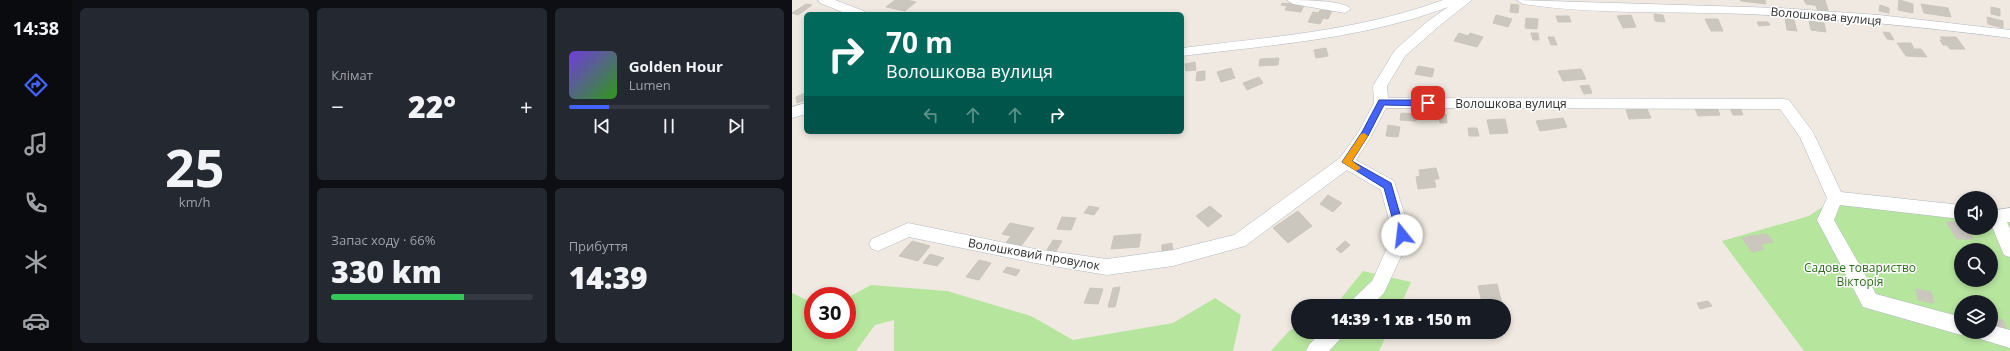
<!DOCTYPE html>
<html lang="uk">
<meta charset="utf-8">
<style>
:root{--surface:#171b24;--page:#242831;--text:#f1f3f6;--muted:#9ea1a6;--line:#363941;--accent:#4264fb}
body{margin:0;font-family:"Open Sans",sans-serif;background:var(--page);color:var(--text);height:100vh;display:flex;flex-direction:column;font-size:15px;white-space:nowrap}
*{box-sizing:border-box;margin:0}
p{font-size:13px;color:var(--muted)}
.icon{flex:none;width:22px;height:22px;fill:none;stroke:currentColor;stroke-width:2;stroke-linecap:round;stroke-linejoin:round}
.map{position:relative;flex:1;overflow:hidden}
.sheet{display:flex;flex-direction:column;gap:8px;padding:8px;background:#0d0f14;width:720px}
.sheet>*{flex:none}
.top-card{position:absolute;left:12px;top:12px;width:380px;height:122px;border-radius:6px;box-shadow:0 2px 6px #0003;background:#00695c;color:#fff;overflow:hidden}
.fabs{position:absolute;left:1162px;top:191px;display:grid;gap:8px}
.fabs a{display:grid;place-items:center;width:44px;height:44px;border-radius:50%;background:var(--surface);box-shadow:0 2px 6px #0003;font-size:20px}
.speed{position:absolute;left:12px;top:287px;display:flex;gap:8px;font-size:20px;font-weight:700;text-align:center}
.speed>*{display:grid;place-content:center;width:52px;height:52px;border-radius:50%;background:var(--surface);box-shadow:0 2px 6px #0003;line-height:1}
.speed .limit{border:6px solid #d22;background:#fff;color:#111}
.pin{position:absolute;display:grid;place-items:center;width:34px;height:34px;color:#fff;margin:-17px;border-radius:8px;box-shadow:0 2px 6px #0006}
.me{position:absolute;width:44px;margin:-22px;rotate:344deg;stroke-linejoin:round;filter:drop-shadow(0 0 3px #0008)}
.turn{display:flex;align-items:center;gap:14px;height:84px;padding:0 16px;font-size:18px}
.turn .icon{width:52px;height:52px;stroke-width:2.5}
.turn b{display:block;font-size:28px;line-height:34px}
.lanes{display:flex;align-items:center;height:38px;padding:0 16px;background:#0003;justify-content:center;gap:20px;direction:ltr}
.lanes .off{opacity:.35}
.big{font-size:30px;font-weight:800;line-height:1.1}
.sheet .widget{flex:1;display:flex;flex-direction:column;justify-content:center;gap:6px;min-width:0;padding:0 14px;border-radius:6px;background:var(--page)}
.sheet .dial{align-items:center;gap:0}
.dial b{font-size:52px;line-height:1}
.song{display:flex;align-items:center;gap:12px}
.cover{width:48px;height:48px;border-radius:6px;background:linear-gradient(135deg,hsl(260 70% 55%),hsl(110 70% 35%))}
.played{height:4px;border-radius:2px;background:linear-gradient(90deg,var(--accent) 20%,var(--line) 20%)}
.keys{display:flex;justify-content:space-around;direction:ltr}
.heat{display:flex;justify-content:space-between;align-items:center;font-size:22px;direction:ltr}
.charge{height:6px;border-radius:3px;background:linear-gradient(90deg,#34c759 66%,var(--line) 0)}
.sheet .tiles{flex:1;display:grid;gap:8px;grid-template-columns:repeat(3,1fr)}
.widget:first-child{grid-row:span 2}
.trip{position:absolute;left:499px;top:299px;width:220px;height:40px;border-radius:20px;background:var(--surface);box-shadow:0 2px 6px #0003;font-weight:800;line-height:40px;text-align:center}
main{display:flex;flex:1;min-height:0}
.menu{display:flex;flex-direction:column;width:72px;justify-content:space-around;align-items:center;background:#090b0e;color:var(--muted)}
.menu .icon{width:28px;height:28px}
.menu .selected{color:var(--accent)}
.menu b{font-size:18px;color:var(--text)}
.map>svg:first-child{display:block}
.green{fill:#b6e59e;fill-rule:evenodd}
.building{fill:#cbc7bf;stroke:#cbc5ba}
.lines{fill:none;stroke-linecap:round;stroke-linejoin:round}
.minor-casing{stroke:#b4b7c1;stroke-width:1}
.minor{fill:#fff;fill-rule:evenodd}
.route{fill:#4264fb;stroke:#2b41a3}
.slow{fill:#f59e0b}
.labels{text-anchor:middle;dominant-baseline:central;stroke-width:3;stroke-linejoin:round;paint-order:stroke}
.street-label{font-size:12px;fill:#2e2e2e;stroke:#fff}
.park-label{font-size:12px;fill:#2c6e1b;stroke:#fff}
</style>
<main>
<nav class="menu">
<b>14:38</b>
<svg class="icon selected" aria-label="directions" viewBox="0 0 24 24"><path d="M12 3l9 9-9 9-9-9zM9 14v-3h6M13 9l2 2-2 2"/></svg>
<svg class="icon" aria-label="music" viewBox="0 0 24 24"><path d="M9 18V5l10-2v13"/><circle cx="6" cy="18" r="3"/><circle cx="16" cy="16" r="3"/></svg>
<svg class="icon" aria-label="phone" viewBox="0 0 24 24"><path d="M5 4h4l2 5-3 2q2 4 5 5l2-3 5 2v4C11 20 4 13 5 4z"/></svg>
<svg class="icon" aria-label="climate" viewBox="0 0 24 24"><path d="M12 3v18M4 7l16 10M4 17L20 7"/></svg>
<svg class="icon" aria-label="car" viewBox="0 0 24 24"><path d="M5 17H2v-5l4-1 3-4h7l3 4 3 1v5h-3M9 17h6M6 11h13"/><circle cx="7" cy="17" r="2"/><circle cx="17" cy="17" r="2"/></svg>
</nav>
<section class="sheet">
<div class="tiles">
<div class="widget dial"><b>25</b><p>km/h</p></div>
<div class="widget"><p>Клімат</p>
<div class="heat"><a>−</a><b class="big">22°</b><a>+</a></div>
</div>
<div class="widget">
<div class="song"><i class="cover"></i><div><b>Golden Hour</b><p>Lumen</p></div></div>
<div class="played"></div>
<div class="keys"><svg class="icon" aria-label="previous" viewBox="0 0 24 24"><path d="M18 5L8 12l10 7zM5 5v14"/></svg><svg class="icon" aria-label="pause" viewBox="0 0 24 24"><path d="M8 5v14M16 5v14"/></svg><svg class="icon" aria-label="next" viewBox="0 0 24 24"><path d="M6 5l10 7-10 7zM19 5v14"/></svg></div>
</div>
<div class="widget"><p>Запас ходу · 66%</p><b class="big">330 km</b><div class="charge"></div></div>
<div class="widget"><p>Прибуття</p><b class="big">14:39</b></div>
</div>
</section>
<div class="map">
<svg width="1218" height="351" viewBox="0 0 1218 351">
<rect width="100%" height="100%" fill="#efe9e1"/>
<path class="green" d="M1048,195L1169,208V228H1199V211H1218V351H1012L930,241L1017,216ZM1169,250H1199V280H1169ZM1169,302H1199V332H1169Z
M571,271L619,282L608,306H543Z
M79,285L155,291L239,316L281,340L381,323L423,298L449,315L441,351H102V320L83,325L64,351H0V293L21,303V330H55V298Z
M506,326V332H596L587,351H479L497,331Z"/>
<path class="building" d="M103,0H115L124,2L113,11L94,7Z
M948,0H973L974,4L949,1Z
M1012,0H1033L1035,7L1014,4Z
M1107,0L1121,4V13L1106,10Z
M490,3L512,5L509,12L493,10L495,6L489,5Z
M14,4L20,5L6,15L0,13Z
M719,4L727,5L726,13L718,12Z
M1129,4L1156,8L1159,17L1132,13Z
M1088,5L1097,8V13L1087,11Z
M1024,6L1035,7L1037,13L1026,12Z
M1199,7L1208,9V16L1199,14Z
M528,10L540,11L536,19L531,18L528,24L516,22L521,12L527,13Z
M862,14L871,15L873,22L863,21Z
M704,15L720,19L716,27L701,23Z
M839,15L844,27L831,28L825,16Z
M764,16H777L779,22H766Z
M1195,17L1211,21V28L1196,24Z
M734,18L746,19L745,29L733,28Z
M993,18L1002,20L1005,31L995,30Z
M913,19H926L931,31H919Z
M1017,21L1032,23L1034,32L1019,30Z
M965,22H976L978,25L967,26Z
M1091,32L1098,33L1102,40L1095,39Z
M667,33L676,36L678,33L691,37L685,47L662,41Z
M739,33H746L747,40H741Z
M756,37H762L765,45H759Z
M1148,37H1164L1173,49H1158L1155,45H1151L1148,40H1151Z
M1105,43H1119L1122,49H1129L1135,57L1114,56Z
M534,48L536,56L524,58L522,50Z
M487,58L486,65L467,66L468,59Z
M403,62L404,70L394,71L393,64Z
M626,66L642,69L640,77L623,74Z
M439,68L443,78L429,82L425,72Z
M789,69L794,79L771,81L766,71Z
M413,71V80L404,81L405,72Z
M467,77L471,83L455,90L451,83Z
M797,85L800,93L792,94L788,86Z
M13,93L14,100L5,103L4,97Z
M937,106L948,107L951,115H941Z
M925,107L928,115L906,116L903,108Z
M855,109L859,118L837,119L834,110Z
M609,113L625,114L624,121L608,120Z
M647,114H654L655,123H648Z
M771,118L775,127L748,131L744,121Z
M713,119L716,133L698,134L695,120Z
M596,125L608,127L606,137L594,136Z
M676,128H685L687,136H677Z
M644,168L647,179H642L644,187L626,189L624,177L628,176L627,170Z
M536,195L550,203L541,212L528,204Z
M297,206L307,208L302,215L292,213Z
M418,206L430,216L416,227L404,216Z
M506,211L520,226L496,243L481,228Z
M270,217L284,218L279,230L265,229Z
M1154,222H1169V228H1174L1181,239H1165Z
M218,223L242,228L227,249L212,245L219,236L210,234Z
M349,234L347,247L319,249L322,236Z
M975,234L981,242L969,244L963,236Z
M963,235V236L972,249L960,252L950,238Z
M261,240L270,241L261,256L252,255Z
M120,241L138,246L126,261L107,256Z
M553,241L558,245L549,253L544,249Z
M380,243L381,254L370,256V245Z
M138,254L152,258L145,266L131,263Z
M187,260L199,263L187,280L174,277Z
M215,267L228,270L224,276L211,272Z
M705,284L710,304L691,306L686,286Z
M328,287L323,307H316L321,288Z
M298,288L311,289L306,304L292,303Z
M1124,289L1139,292L1142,303L1126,300Z
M916,301L920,306L908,309L905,303Z
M1199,318L1211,320L1214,328L1199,326Z"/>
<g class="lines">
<defs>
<path id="minor" d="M26,0H43L72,11L73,14H55L28,3Z
M495,0C507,0 553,0 559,9L553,13L501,4Z
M651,0H680L646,27L613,56L595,86L596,98L992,99L997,100L1021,132L1049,192L1169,205V219L1048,205L1042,220L1084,294L1169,317V332H1176L1169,335L1071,307L1025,220L1035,198L1008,137L988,109L594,108L578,138L564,160L602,181L619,235L592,293L579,306H558L560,300L580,281L601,235L589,190L555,170L453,246L381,266L315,275L243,263L117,237L86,251L80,249L77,244L80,239L116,223L243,249L315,259L381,250L442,235L548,158L567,131L582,103L581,86L603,50L636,21L656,7C571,39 479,45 390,56V48C478,37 567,31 651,0Z
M725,0L988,8L1087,15L1218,30V38C1131,27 1043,18 955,14C880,11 806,15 731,4Z
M14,103V114L0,118V107Z
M1218,208V222H1215L1218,229V257L1212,255L1199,224V211Z
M1199,325L1218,330V348L1185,338L1182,332H1199Z
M529,332H552L549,338L537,351H514L517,345Z"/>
</defs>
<use href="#minor" class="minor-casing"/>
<use href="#minor" class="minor"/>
</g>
<path class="route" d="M587,100H636L640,103L636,106L592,105L576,136L560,161L599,183L614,235L610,239L605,235L592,188L550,162L570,132Z"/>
<path class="slow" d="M572,133L576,136L560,161L569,168L564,171L550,162L569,134Z"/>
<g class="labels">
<g class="street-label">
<text transform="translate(1034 16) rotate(5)">Волошкова вулиця</text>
<text x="719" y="103">Волошкова вулиця</text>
<text transform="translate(242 254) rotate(10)">Волошковий провулок</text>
</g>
<g class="park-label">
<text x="1068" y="267">Садове товариство<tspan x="1068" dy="14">Вікторія</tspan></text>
</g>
</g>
</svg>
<div class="fabs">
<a><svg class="icon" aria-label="sound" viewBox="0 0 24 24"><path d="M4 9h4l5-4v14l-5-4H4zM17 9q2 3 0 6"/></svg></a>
<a><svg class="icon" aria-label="search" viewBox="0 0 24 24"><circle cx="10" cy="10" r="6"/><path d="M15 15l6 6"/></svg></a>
<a><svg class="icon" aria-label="layers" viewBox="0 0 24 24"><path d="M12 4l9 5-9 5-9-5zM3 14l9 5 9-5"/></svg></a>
</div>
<div class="speed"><div class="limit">30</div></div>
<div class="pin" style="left:636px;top:103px;background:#d93025"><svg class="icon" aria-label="arrive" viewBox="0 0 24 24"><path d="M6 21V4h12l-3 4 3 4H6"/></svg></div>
<svg class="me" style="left:610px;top:235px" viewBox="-20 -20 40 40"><circle r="19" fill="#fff"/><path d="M0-13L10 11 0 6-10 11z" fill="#4264fb"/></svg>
<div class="trip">14:39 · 1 хв · 150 m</div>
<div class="top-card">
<div class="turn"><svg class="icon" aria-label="right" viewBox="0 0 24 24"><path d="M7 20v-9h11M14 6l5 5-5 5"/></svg><div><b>70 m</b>Волошкова вулиця</div></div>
<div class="lanes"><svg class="icon off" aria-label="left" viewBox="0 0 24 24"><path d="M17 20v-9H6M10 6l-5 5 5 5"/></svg><svg class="icon off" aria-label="ahead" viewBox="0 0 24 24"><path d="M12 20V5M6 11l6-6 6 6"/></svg><svg class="icon off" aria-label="ahead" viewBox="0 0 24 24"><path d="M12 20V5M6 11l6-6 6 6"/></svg><svg class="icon" aria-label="right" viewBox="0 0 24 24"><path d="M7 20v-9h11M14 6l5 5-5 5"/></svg></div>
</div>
</div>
</main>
